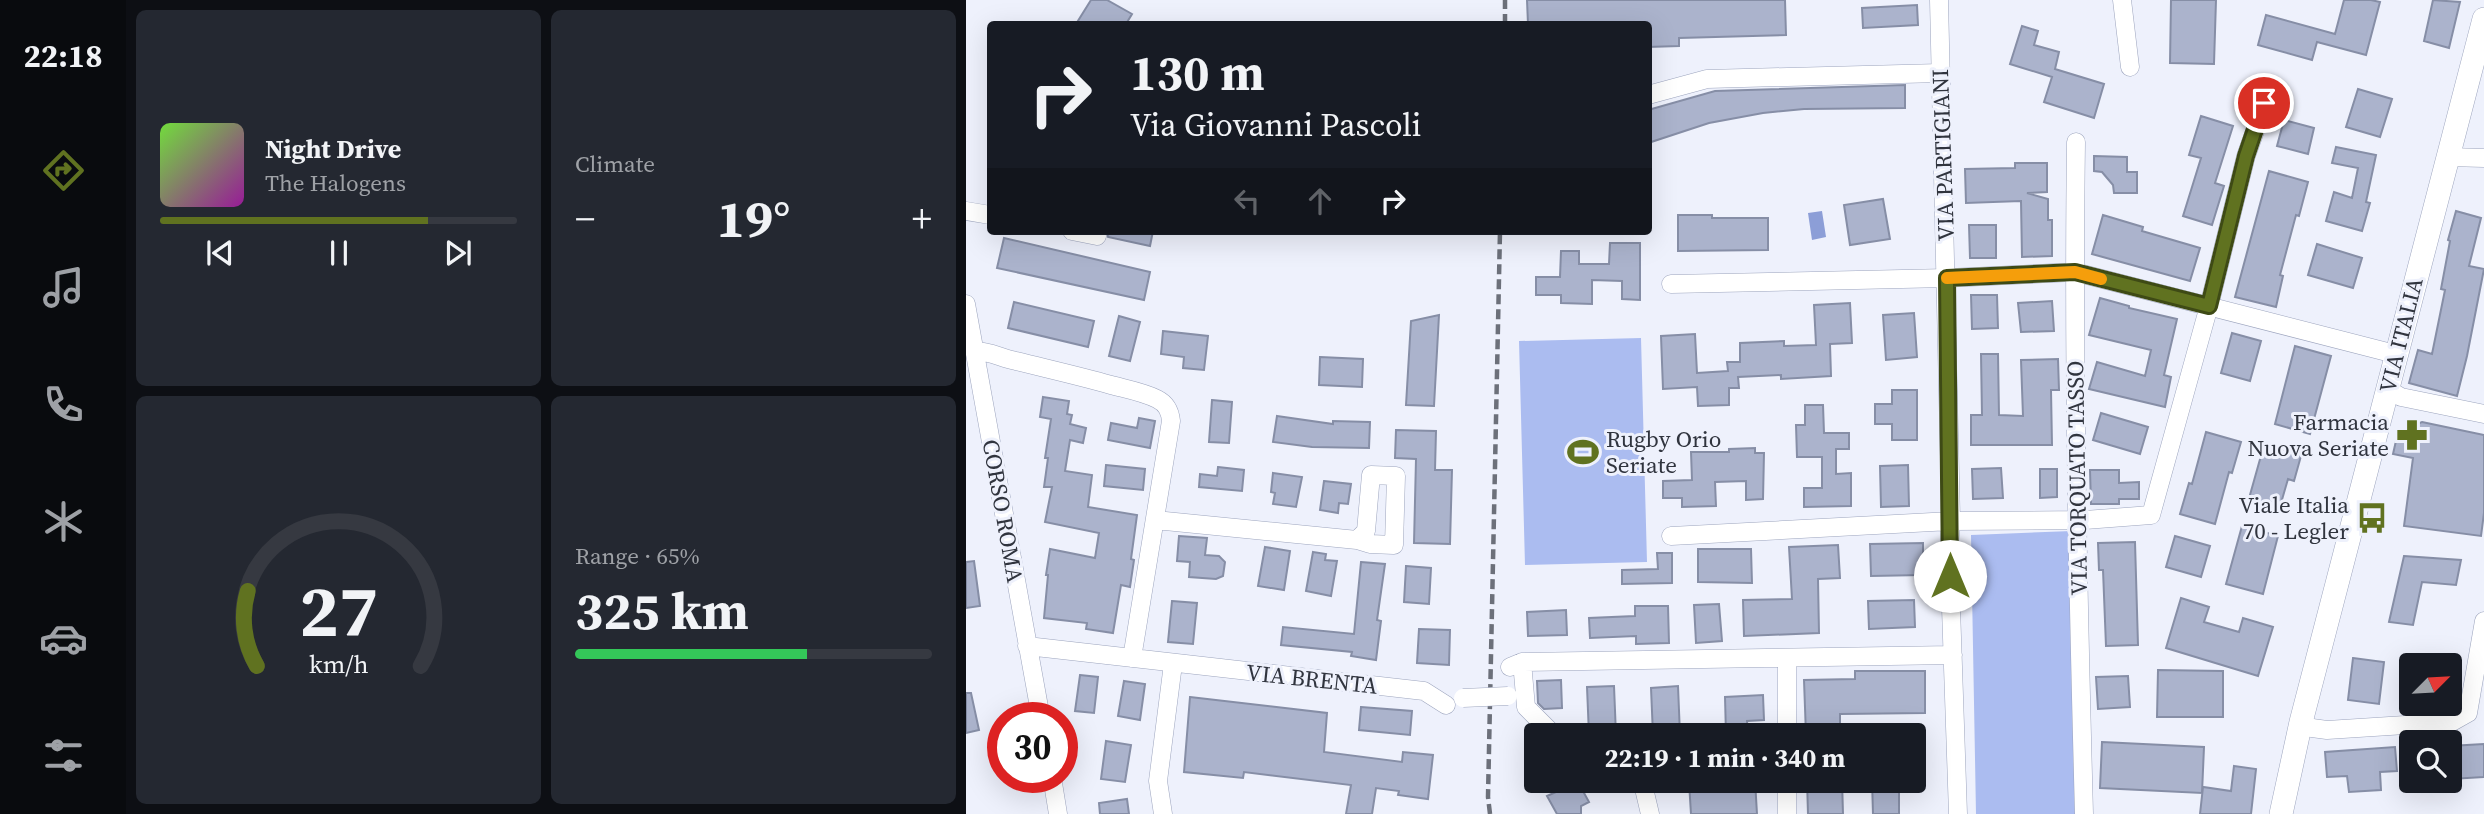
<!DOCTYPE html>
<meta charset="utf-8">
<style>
:root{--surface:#171b24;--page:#242831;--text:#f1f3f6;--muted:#9ea1a6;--line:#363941;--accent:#607220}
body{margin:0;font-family:"Source Serif 4",serif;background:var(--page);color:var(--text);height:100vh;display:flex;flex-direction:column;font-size:26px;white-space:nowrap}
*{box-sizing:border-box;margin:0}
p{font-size:23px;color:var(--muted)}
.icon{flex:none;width:38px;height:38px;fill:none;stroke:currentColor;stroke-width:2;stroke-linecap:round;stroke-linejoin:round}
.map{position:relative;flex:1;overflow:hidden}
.panel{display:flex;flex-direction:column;gap:10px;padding:10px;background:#0d0f14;width:840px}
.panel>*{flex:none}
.guide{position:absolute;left:21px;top:21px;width:665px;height:214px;border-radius:7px;box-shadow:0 7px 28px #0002;background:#171b24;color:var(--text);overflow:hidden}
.needle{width:46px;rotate:66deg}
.controls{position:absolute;left:1433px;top:653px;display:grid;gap:14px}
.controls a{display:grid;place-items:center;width:63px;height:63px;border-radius:7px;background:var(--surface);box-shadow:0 7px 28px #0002;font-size:35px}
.speed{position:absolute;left:21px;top:702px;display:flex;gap:14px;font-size:35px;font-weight:700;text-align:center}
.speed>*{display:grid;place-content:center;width:91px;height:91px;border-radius:50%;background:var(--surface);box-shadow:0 7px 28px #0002;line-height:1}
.speed .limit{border:10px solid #d22;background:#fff;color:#111}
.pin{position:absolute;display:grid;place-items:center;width:60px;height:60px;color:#fff;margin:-30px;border:4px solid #fff;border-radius:50%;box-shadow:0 2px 7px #0007}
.me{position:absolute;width:77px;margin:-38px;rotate:0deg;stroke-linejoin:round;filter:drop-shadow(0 0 5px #0008)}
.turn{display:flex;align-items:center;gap:24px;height:147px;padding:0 28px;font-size:32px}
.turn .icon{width:91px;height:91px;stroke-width:2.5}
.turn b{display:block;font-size:49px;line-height:60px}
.lanes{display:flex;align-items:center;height:66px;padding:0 28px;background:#0003;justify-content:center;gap:35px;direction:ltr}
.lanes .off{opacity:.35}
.big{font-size:52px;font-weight:700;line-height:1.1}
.panel .widget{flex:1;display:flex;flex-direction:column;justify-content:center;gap:10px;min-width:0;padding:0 24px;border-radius:10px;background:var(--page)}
.panel .dial{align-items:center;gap:0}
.dial svg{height:182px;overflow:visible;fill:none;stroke:var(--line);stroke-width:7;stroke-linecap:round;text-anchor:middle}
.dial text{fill:var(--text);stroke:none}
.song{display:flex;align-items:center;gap:21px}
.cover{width:84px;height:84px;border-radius:10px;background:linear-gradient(135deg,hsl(100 70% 55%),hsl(300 70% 35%))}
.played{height:7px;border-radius:4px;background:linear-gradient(90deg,var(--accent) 75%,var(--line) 75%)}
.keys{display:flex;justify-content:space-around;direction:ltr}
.heat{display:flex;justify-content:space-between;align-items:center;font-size:38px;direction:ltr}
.charge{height:10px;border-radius:5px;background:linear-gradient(90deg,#34c759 65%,var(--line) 0)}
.panel .tiles{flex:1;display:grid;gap:10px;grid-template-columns:repeat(2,1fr)}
.trip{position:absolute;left:558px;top:723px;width:402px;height:70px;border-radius:7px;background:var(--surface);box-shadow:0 7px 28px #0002;font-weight:700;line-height:70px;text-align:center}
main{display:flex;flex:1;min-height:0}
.tab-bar{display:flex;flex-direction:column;width:126px;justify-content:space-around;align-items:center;background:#090b0e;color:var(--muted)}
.tab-bar .icon{width:49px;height:49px}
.tab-bar .on{color:var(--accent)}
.tab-bar b{font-size:32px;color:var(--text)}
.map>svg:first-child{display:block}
.green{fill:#abbcf0}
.water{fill:#8c9ed7}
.building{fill:#abb3cc;stroke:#868ea6;stroke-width:2}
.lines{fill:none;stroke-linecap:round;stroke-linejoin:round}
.minor-casing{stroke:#9da5be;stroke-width:19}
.major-casing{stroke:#9da5be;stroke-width:24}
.minor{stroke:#fff;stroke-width:18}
.major{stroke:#fff;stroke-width:23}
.rail{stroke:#6c707a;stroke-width:4.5;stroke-dasharray:10 5;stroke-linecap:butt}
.minor-bridge-casing{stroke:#9da5be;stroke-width:19;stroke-linecap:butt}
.minor-bridge{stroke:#fff;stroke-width:18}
.route-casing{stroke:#3e4a15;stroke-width:18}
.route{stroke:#607220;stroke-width:12}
.slow{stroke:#f59e0b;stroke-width:12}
.labels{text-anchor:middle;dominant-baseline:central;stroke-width:6;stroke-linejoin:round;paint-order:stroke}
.street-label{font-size:23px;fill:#30343e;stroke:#eef1fc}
.poi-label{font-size:23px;fill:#30343e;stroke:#eef1fc;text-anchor:end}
</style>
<main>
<nav class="tab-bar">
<b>22:18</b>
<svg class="icon on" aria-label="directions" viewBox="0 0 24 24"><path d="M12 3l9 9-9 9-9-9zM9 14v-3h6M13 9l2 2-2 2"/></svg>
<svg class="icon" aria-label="music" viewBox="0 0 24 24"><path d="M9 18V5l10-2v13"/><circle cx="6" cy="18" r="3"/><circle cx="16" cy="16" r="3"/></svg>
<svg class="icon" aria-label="phone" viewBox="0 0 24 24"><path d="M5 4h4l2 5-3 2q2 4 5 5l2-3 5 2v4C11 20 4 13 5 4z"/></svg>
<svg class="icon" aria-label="climate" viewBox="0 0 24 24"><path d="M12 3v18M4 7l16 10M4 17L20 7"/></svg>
<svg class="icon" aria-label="car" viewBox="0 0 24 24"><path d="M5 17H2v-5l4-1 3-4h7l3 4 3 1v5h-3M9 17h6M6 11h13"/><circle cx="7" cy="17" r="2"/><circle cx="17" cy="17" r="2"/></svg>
<svg class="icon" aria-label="filters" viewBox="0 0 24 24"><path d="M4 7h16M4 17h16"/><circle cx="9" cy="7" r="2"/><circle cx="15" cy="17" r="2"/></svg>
</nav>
<section class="panel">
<div class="tiles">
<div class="widget">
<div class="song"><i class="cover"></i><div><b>Night Drive</b><p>The Halogens</p></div></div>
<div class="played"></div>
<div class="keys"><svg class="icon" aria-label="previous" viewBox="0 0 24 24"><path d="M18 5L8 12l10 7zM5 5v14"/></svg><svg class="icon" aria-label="pause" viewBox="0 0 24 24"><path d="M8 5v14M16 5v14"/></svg><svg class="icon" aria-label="next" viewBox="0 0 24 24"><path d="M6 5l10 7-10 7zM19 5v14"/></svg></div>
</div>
<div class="widget"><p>Climate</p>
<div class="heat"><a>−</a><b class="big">19°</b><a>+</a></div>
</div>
<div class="widget dial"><svg viewBox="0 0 100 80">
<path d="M14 69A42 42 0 1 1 86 69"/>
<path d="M14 69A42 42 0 0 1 10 36" stroke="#607220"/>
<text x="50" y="56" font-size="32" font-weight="700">27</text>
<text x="50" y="72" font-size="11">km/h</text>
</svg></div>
<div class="widget"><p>Range · 65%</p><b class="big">325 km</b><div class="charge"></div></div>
</div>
</section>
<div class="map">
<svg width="1518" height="814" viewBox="0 0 1518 814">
<rect width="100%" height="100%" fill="#eef1fc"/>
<path class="green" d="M675,338L681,562L559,565L553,341Z
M1106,531L1113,814H1010L1005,535Z"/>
<path class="water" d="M856,211L860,237L846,240L842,213Z"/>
<path class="building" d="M125,0H141L166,14L160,24H110Z
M561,0H819L820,35L713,38V46L682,47V24H562Z
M1205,0H1250L1248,64L1204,63Z
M1378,0H1405L1414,2L1400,55L1351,42L1346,60L1292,45L1300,15L1369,34Z
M1467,0L1494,2L1483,48L1458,41Z
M951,5L952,25L897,28L896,8Z
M1056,26L1072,31L1068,45L1093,52L1089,69L1138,84L1128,118L1078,102L1086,77L1044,64Z
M939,85V108L838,109L797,113L743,123L682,143V110L749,91Z
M1392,89L1426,99L1414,137L1380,127Z
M1235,116L1267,126L1249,183L1258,186L1246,225L1217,216L1235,158L1223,155Z
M1318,120L1348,128L1342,154L1311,146Z
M1370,147L1410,155L1400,202L1404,203L1396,231L1360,221L1368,192L1386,198L1392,168L1366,163Z
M1128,156L1161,157V172H1171V193H1148L1147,185L1136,172L1128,171Z
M1049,163H1081V192L1061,193L1082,199V220H1086V256L1056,257L1055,201L1000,203L999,169L1049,168Z
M1303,171L1342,182L1333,216L1330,215L1314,275L1317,276L1310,307L1269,297Z
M917,199L924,239L884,245L878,205Z
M1490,211L1515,218L1503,266L1518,269L1501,356L1491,396L1443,383L1452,350L1466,354L1479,290L1475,289L1484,241L1482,240Z
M712,215H746V218H802V250L712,251Z
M1137,215L1177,227L1176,231L1234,248L1224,281L1126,254Z
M1003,225H1030V258H1004Z
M141,231H187L184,246L142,237Z
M38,238L184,272L178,300L31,268Z
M644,243H674V300L656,299V281L626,280V304L595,303V295H570V277H594L595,251H613V264H643Z
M1351,244L1396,258L1387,288L1342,275Z
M1005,295H1031L1032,328L1006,329Z
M1134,298L1163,306V308L1211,319L1198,375L1205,377L1199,407L1123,389L1131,362L1179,376L1185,350L1123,335Z
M1086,301L1088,331L1055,332L1052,303Z
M48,302L128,321L122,347L42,328Z
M884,303L886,343L864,344L865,376L815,379V375L772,377L773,388H763V405L732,406L731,387L697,389L695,336L729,334L731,373L762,371L761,362H774V343L818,341V346L850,345L848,305Z
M948,313L951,357L920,360L917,315Z
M473,315L468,406L440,405L445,321Z
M153,316L174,322L164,361L143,356Z
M197,331L242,336L238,370L217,368L218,357L195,354Z
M1266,333L1295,341L1284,381L1255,373Z
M1329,346L1365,356L1344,434L1309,424Z
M1015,354H1032L1033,415L1057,416L1055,360L1092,359L1093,390H1085L1086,445H1005V415H1016Z
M354,357L397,359L396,387L353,385Z
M926,390H951V440H926V424H909V404H926Z
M77,397L103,401L101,414L106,415L104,424L120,428L117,443L104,440L99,471L126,475L122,507L171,515L165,559L168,560L164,587L155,585L147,633L120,629L121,623L78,618L82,575H80L84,549L129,558L133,533L79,522L86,487H78L82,458H79L85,419L74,417Z
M246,400L266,402L263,443L243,442Z
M839,405H857L858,433H883V449H870V474L885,473V506L838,507V488H856V457H831L830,425H839Z
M1135,413L1182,427L1174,454L1127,440Z
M311,416L367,424V421L404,422L403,448L346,447L307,442Z
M173,418L189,421L184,448L142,440L145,423L171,428Z
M1456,422L1518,435V513L1515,536L1438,526L1447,458L1427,454L1432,432Z
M430,430L470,431L469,470H486L484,544L448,543L450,459L429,458Z
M1240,432L1275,442L1266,473L1263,472L1249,524L1214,514L1223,483L1226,484Z
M1298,445L1335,456L1328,481L1322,479L1313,510L1282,502Z
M789,448V453H798L797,499L780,500V481L749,482L750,506L716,507V498H697V481L726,480L725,452H763V449Z
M140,465L179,469L177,490L138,486Z
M942,465L943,506L915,507L914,466Z
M252,467L278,470L276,491L233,487L234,474L251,476Z
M1035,468L1037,498L1007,499L1006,469Z
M1074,469H1091V497L1074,498Z
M1124,470H1153V483L1173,482V499H1153V504H1125Z
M307,473L336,477L330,507L307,504L309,493L305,492Z
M358,481L385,484L382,504L373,503L372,513L354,510Z
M1276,526L1312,536L1297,594L1260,584Z
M213,536L241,538L239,555L253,556L259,562L257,576L250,579L223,577L224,562L211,561Z
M1209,536L1244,546L1235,577L1200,567Z
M1169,542L1172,645L1140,646L1137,570H1133L1132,543Z
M957,543V575L905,576L904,544Z
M872,545L874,578L852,579L853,633L778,636L777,600L826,599L823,547Z
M299,547L324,551L318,590L292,586Z
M732,549H785L786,583L732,582Z
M347,552L360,554L359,560L371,561L365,596L340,591Z
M691,553H706V583L656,584V570L692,569Z
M1438,556L1495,560L1490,585L1456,582L1447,625L1423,622Z
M8,561L14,606L0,608V562Z
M395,562L419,564L411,620L415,621L410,660L385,656L386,652L315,645L317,627L388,634Z
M440,566L465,568L463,604L438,602Z
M1215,598L1243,607L1238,622L1273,632L1277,618L1307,627L1292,676L1200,648Z
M948,600L949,627L903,629L902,601Z
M206,601L231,603L227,644L202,642Z
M753,604L756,641L730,643L728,605Z
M669,606H702L703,643L670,644V636L624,638L623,618L669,616Z
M600,610L601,635L562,636L561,612Z
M453,629L484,630L483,665L451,663Z
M1387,658L1418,662L1413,704L1382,700Z
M1192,670L1257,671V717H1191Z
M889,671H959V713L874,714V735H840L838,680L889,679Z
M114,675L132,677L128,713L109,711Z
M1162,676L1164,707L1132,709L1130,677Z
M595,680L596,708L578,709L572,703L571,681Z
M158,681L179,684L174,720L152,716Z
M648,686L650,735H623L621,687Z
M712,686L714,735H687L685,688Z
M0,693H5L13,730L0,733Z
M797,695L798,720L781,721L782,735H760L759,697Z
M224,697L361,713L358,752L436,762L437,752L467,755L462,799L432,795L433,791L410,788L406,814H380L385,785L278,772L277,778L218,772Z
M395,707L446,711L444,735L393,730Z
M140,741L165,745L159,782L135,779Z
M1136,742L1238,747L1236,793L1134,788Z
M1518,744V777L1485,779L1484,746Z
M1429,747L1431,771L1414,772L1415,790L1383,792L1381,776L1361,777L1359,752Z
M1268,766L1290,769L1285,814H1234L1237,787L1265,791Z
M744,780H789L791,814H725L723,782Z
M841,780H876L877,814H842Z
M906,780H933V814H907Z
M612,782L623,802L615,806V814H591L581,796Z
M161,799L163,814H134L133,803Z"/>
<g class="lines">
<defs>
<path id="minor" d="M973,0L985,521L983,549L992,814
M1156,0L1164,67
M682,95L741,79L974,73
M1110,142C1107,366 1112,590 1118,814
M1482,157L1518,158
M0,211L24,215
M106,231L131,236
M705,284L981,278L1109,272L1429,354
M0,304L75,718
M8,351C24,351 35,358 50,361C82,369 113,376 145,385C160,389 177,392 191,399C201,404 204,411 205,421L166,658
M1421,389L1435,397L1518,414
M189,520L391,540L400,531L405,475L430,476L428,545L404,544L391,540
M705,536L985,521L1119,520L1185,515L1243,306L1280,156L1299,103
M61,646L458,691L480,705
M821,658V735
M556,662L560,707L588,735
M544,667L556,662L987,655
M1335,722L1346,728L1361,730L1486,722L1502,713L1518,621
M86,777L92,814
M676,780L684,814
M821,780V814
M197,814L192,781L207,664"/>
<path id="major" d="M1315,814L1335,722L1518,19"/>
</defs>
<use href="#minor" class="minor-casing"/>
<use href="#major" class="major-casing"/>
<use href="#minor" class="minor"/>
<use href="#major" class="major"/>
<path class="rail" d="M539,24V0
M524,814L522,797L534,231"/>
<defs>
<path id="minor-bridge" d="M497,698L542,696"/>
</defs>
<use href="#minor-bridge" class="minor-bridge-casing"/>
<use href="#minor-bridge" class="minor-bridge"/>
</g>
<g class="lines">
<defs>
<path id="route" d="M984,576L981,278L1109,272L1243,306L1280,156L1298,103"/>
</defs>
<use href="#route" class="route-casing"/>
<use href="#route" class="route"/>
<path class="slow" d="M981,278L1109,272L1135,279"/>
</g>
<defs>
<symbol id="pharmacy-bare" viewBox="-9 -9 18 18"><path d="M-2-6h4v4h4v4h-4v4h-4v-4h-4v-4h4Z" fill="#607220" stroke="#eef1fc" stroke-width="2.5" paint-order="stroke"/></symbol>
<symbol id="stadium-bare" viewBox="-9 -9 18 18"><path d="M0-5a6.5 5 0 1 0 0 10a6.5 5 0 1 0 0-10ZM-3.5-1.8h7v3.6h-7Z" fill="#607220" stroke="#eef1fc" stroke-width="2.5" paint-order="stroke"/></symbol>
<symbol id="bus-bare" viewBox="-9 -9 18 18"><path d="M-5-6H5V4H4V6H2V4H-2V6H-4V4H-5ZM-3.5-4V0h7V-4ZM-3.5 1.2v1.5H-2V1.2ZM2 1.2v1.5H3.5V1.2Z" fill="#607220" stroke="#eef1fc" stroke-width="2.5" paint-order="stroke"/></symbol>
</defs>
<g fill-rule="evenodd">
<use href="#pharmacy-bare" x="1424" y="413" width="44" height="44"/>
<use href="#stadium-bare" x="595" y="430" width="44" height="44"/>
<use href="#bus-bare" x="1384" y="496" width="44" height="44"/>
</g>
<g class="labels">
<g class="street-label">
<text transform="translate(977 155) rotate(-92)">VIA PARTIGIANI</text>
<text transform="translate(1435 335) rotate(-76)">VIA ITALIA</text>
<text transform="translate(1111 478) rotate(-91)">VIA TORQUATO TASSO</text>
<text transform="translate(37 511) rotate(80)">CORSO ROMA</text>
<text transform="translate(346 679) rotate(6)">VIA BRENTA</text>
</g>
<g class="poi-label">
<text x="1423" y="422">Farmacia<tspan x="1423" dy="26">Nuova Seriate</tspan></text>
<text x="640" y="439" text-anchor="start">Rugby Orio<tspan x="640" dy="26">Seriate</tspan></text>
<text x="1383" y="505">Viale Italia<tspan x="1383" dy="26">70 - Legler</tspan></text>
</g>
</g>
</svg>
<div class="controls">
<a><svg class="needle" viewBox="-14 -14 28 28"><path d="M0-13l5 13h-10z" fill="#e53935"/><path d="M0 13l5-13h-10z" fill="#9ea1a6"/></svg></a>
<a><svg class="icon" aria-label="search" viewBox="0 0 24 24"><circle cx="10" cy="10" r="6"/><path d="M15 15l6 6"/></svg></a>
</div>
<div class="speed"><div class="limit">30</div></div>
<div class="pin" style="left:1298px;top:103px;background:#d93025"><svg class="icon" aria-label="arrive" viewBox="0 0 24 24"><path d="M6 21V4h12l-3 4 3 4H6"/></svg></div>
<svg class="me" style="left:984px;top:576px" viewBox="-20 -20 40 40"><circle r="19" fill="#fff"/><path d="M0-13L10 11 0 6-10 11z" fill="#607220"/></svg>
<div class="trip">22:19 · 1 min · 340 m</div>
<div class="guide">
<div class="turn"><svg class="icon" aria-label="right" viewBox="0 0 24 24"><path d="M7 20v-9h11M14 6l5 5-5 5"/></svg><div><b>130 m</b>Via Giovanni Pascoli</div></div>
<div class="lanes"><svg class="icon off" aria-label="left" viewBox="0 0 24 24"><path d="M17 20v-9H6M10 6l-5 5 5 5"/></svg><svg class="icon off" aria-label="ahead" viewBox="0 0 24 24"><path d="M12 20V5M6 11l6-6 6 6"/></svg><svg class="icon" aria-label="right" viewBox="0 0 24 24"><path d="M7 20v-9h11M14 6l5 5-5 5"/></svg></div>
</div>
</div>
</main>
